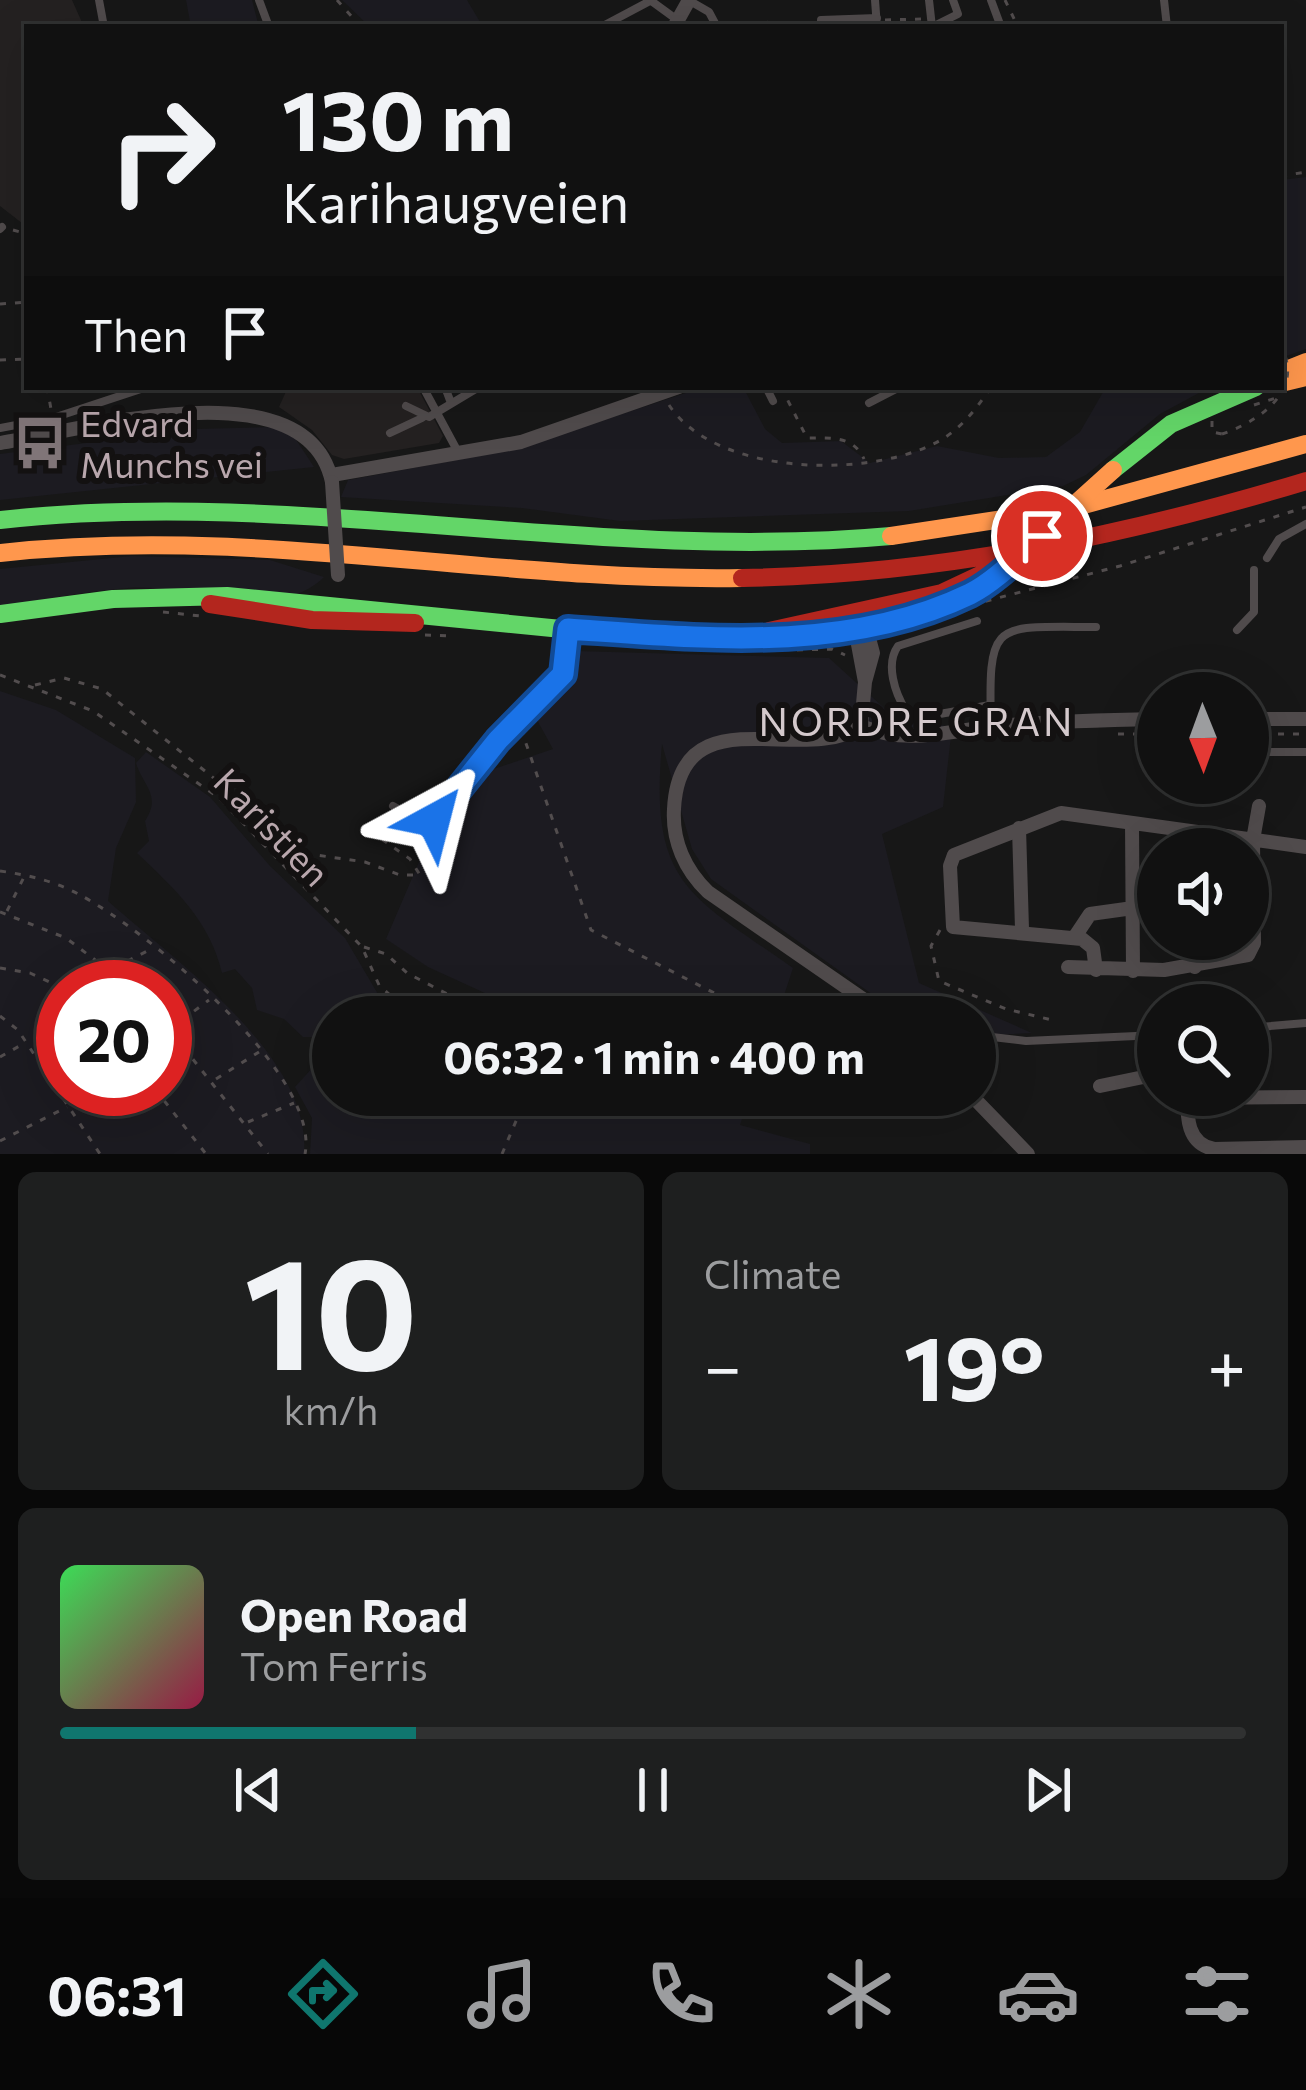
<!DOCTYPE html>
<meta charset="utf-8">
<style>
:root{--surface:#111;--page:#1e1f1f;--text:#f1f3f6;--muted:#9c9d9f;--line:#303131;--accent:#0f766e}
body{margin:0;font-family:Commissioner,sans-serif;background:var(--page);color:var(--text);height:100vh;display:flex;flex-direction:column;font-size:45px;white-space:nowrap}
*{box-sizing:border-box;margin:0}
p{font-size:39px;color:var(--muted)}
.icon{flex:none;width:66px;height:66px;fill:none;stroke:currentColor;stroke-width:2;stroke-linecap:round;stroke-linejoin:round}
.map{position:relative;height:1154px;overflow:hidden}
.details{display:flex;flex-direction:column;gap:18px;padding:18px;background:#090909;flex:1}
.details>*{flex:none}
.guide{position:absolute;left:24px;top:24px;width:1260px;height:366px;border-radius:0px;box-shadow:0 12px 48px #0002,0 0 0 3px var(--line);background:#111;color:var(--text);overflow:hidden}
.needle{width:78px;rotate:179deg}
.tools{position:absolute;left:1137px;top:672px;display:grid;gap:24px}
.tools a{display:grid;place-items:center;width:132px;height:132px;border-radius:50%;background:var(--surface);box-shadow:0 12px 48px #0002,0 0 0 3px var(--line);font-size:60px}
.speed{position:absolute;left:36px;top:960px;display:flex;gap:24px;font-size:60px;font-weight:700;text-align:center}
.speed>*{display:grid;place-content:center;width:156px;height:156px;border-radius:50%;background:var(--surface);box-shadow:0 12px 48px #0002,0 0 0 3px var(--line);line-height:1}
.speed .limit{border:18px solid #d22;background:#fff;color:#111}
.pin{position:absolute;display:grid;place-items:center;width:102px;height:102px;color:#fff;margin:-51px;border:6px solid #fff;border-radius:50%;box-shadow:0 3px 12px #0007}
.me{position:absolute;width:132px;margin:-66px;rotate:38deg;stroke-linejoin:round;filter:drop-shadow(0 0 9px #0008)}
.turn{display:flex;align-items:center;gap:42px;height:252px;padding:0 60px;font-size:54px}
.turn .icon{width:156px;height:156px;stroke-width:2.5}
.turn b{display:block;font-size:84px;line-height:102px}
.then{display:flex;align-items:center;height:114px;padding:0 60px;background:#0003;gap:24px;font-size:45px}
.big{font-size:90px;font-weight:700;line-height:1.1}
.details .widget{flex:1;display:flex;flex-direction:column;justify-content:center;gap:18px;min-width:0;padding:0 42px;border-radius:18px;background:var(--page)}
.details .dial{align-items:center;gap:0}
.dial b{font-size:156px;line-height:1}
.song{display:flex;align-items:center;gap:36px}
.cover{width:144px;height:144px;border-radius:18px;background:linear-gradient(135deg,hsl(130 70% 55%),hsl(340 70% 35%))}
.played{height:12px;border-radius:6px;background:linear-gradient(90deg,var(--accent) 30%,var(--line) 30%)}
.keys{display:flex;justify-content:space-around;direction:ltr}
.heat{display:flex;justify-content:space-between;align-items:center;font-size:66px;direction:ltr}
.details .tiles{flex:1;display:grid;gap:18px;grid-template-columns:1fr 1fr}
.widget:last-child{grid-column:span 2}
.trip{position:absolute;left:312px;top:996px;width:684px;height:120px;border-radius:60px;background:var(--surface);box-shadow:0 12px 48px #0002,0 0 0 3px var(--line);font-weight:700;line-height:120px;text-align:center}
.menu{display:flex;height:192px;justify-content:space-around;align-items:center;background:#070707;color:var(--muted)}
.menu .icon{width:84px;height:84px}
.menu .on{color:var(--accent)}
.menu b{font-size:54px;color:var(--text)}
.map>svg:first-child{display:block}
.built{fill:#242121}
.green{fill:#1c1b21;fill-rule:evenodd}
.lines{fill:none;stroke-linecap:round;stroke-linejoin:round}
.path{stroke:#524d4e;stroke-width:3;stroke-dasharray:6 9;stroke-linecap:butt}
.lane{stroke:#504b4c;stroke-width:8}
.street{stroke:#504b4c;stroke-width:14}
.fast{stroke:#63d668;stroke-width:18}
.slow{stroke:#ff974d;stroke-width:18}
.jam{stroke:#b3261e;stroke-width:18}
.path-bridge{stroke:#524d4e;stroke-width:3;stroke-dasharray:6 9;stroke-linecap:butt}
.street-bridge{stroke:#504b4c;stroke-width:14}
.slow-bridge{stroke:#ff974d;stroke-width:18}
.route-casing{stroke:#114b97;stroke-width:30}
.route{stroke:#1a73e8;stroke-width:21}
.labels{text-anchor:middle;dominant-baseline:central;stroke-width:12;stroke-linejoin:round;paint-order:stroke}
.poi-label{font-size:36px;fill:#b9a7ad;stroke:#131111;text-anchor:start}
.street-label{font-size:36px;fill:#b9a7ad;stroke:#131111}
.neighbourhood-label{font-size:39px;letter-spacing:3px;fill:#d4c9cc;stroke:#131111}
</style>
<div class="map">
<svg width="1306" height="1154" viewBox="0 0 1306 1154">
<rect width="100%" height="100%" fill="#171717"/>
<path class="built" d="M0,0H72L84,27H27V227L0,206Z
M288,387H417L443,436L439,443L344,459L332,455L312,430L279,407Z"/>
<path class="green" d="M186,0H252L259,27H191Z
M342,0H467L483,27H370Z
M1306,177V349L1281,358V180Z
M704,387H743L765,429L782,443L841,441L870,463L937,446L999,458L1046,457L1080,432L1106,387H1210L1160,414L1086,475L1063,486L909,511L620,521L522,508L341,497L348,480L516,449Z
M273,427L295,438L314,467L0,500V454L196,429Z
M132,556L270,560L324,577C277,624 189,583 128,588C86,591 43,600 0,606V569Z
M575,651L829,658L894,717L952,727L943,807L882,834L919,983L1032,1033L975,1036V1017H904L711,879L692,849L662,744C649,885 690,895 793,968L777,1017H537L428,967L386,939L431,834L482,773L553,749L537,720L565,688Z
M0,691L56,710L135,758L136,802L116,848L108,901C175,961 312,1056 304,1154H0ZM63,987H165V1089H63Z
M146,752L210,797L270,866L345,938L385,1006L398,1017H333V1095H750L740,1125L810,1144V1154H310L312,1118L295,1087L324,1055L316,1037H303L284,1019L257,1010L252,988L235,969L222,973C210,921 175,889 137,853L149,841L145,821C162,795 143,786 136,763Z"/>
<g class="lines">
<path class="path" d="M337,0L361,27
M1005,0L1018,27
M885,20L923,19
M767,27L770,18
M1281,176L1306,172
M13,230L27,234
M0,304L27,302
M0,360L27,359
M47,387L51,409
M781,387L807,438C830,438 853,435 864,459
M669,405C715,475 862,478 931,445C958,433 975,411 991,387
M1254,405L1279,397
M1212,421V432L1222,434
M971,605L1120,566L1306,507
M163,612L201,616
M425,635L451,636
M797,650L832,649L845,655
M0,675L93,711L218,797L362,947L379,985L414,1017
M35,685L64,678L102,689L309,854L365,862L400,875H420L410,859L370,831L384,815
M521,729L591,930L761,1017
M1118,734H1158
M1248,734H1306
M0,871C28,875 55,881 80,895C145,929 321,1074 305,1154
M7,911L24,877
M0,912L66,938L131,987
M940,930L931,946L939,981L1006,1009L1056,1021
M364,947L386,954L407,973L491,1017
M0,968L30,973L63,988
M114,968L153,948
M0,1016L18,1030L100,1154
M165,1024L268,1154
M170,1029L209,1000
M0,1057L23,1044
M216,1079L259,1052
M155,1089L206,1154
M248,1122L294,1103
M0,1141L67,1107
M502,1154L522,1107L521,1095"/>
<path class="lane" d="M99,0L104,27
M259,0L269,27
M650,0L676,19
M875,0L877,27
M929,0L932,27L958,14L953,0
M991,0L1001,27
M1164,0L1167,27
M690,1L709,12L717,27
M601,27L650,1
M821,27V20L877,18
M0,229L2,227
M423,387L458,452
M445,387L451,403
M766,387L773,401
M869,403L900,387
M406,406L429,417L479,387
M0,428L53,418L147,387
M390,433L422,418
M1267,558L1279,539L1306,524
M977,621L898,646C885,664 895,693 906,711L923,717L990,705
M1237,630L1254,612V570
M991,725C988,618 994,627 1096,627
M1248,752H1306
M393,806L413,817L434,820L498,739L552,690L563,674L567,631
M1248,1028L1306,1023
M975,1035L1026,1041L1158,1035"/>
<path class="street" d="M674,27L689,0
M0,443C80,431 307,363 332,482
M332,475L521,442L679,387
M863,616L873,653L865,682
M854,623L865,682L861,726C804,767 680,692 674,809C672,841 685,870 708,892L889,1017
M1248,719H1306
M861,726C912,747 955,728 1008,725C1058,721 1108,720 1158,719
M1132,823L1133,971
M1019,828L1022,929
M1074,938L1090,914L1133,908
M1068,967L1164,970L1248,955L1254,943L1253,840L1259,806
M1195,967L1203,939
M1096,970L1093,948L1082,939L953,927L950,866L954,855L1061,813L1306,847
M1100,1086L1158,1074
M971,1095L1028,1154
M1187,1095C1187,1117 1187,1144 1214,1149
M1187,1098L1306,1097
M1214,1154V1149L1306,1147"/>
<path class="fast" d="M1113,470L1171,424L1256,387
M0,520C298,487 593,563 891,536
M0,614L113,599L227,596L633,636"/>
<path class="slow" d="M1281,372L1306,362
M1281,383L1306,377
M891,536L1069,509L1306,444
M0,553C257,525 489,582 742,578
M633,636C735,640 842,640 940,605C965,596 989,575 1012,561"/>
<path class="jam" d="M742,578C935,575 1121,537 1306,481
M210,604L312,620L415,623
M769,631L942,593L995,568"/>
<path class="path-bridge" d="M1222,434C1255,423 1306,392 1281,347"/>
<path class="street-bridge" d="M332,482L338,575"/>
<path class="slow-bridge" d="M1012,561L1113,470"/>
</g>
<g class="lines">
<defs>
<path id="route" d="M434,820L498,740L563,674L568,629C701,638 846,654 970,594C996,581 1020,555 1042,536"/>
</defs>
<use href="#route" class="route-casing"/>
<use href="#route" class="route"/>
</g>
<defs>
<symbol id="bus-bare" viewBox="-9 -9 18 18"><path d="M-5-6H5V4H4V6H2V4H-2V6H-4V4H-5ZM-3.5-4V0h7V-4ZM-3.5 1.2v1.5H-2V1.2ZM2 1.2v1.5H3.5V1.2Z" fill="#807578" stroke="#131111" stroke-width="2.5" paint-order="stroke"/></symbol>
</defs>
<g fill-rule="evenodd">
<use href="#bus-bare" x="2" y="405" width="76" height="76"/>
</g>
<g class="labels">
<g class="poi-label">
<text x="80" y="422">Edvard<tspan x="80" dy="41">Munchs vei</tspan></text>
</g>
<g class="street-label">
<text transform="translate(273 826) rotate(46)">Karistien</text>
</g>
<g class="neighbourhood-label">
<text x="917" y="720">NORDRE GRAN</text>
</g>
</g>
</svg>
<div class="tools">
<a><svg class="needle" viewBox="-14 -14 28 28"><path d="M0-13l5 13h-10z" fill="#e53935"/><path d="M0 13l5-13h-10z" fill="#9c9d9f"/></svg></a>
<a><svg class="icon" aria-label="sound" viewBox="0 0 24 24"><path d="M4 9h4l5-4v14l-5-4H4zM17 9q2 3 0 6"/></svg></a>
<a><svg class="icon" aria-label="search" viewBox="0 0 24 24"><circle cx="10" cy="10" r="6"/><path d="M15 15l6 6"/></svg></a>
</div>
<div class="speed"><div class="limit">20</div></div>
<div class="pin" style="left:1042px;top:536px;background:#d93025"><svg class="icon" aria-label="arrive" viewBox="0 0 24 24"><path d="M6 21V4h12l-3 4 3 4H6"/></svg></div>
<svg class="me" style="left:434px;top:820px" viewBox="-20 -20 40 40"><path d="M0-17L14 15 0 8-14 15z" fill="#1a73e8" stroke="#fff" stroke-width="4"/></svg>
<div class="trip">06:32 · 1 min · 400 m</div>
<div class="guide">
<div class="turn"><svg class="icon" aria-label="right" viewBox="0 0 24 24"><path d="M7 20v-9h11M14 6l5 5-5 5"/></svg><div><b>130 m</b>Karihaugveien</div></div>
<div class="then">Then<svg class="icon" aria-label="arrive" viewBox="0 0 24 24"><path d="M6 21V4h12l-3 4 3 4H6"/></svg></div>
</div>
</div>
<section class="details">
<div class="tiles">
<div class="widget dial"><b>10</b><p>km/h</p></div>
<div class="widget"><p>Climate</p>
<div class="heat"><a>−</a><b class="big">19°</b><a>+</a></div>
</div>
<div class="widget">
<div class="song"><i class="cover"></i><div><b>Open Road</b><p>Tom Ferris</p></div></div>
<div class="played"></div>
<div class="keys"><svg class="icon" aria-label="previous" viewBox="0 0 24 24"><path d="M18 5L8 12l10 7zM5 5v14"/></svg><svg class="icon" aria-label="pause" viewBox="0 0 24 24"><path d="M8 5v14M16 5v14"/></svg><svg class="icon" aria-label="next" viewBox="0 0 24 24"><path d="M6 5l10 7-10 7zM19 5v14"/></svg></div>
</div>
</div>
</section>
<nav class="menu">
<b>06:31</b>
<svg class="icon on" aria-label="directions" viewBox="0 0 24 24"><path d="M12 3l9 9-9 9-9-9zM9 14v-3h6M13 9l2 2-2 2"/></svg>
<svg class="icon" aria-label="music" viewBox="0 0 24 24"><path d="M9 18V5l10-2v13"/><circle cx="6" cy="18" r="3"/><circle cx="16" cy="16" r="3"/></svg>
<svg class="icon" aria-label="phone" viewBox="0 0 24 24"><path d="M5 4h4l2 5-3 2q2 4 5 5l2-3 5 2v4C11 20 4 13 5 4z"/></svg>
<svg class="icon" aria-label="climate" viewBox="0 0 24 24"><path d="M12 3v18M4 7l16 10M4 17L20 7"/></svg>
<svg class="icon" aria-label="car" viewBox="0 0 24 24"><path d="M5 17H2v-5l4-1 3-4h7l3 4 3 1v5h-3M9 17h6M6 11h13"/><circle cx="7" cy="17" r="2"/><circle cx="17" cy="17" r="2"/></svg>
<svg class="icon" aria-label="filters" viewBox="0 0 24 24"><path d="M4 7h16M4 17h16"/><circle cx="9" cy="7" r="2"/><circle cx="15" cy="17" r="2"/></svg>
</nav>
